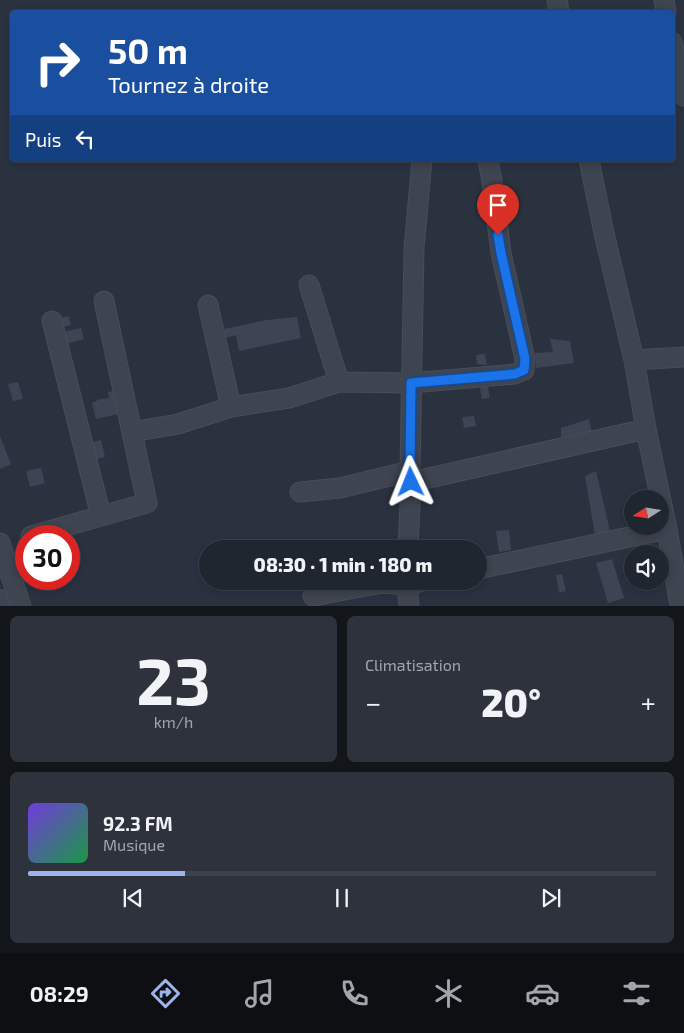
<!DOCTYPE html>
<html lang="fr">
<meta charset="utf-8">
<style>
:root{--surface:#202630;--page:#2d323c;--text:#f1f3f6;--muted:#a2a5ab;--line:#3d434c;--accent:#9eb5ec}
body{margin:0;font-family:"Exo 2",sans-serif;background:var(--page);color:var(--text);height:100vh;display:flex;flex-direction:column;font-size:19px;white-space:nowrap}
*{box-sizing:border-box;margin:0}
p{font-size:16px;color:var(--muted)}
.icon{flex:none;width:28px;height:28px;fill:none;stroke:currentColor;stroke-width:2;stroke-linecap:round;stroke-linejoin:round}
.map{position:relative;height:606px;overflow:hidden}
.drawer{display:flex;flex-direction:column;gap:10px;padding:10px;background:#12151a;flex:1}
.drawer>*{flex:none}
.banner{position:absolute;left:10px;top:10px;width:665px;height:152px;border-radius:5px;box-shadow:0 2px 8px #0003,0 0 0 1px var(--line);background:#1a4fa0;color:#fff;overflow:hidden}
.needle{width:32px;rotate:258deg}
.fabs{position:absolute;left:624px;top:490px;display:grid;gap:10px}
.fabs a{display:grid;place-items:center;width:45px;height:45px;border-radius:50%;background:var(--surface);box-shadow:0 2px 8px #0003,0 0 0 1px var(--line);font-size:25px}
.speed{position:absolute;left:15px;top:525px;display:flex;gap:10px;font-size:25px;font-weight:700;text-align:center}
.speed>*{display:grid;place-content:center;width:65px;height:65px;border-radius:50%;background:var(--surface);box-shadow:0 2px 8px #0003,0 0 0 1px var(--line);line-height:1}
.speed .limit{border:8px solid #d22;background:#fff;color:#111}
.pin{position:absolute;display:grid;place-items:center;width:42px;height:42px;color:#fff;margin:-51px -21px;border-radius:50% 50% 50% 0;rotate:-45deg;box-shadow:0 0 5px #0007}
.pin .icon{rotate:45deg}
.me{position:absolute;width:55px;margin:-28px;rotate:358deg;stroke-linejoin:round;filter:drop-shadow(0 0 4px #0008)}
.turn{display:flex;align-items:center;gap:18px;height:105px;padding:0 15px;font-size:22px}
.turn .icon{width:65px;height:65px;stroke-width:2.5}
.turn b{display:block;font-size:35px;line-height:42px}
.then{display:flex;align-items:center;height:48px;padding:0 15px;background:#0003;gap:10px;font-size:19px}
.big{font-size:38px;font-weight:800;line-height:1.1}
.drawer .widget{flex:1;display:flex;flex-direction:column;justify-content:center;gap:8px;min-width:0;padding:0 18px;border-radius:8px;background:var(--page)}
.drawer .dial{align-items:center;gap:0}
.dial b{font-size:65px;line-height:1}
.song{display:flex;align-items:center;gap:15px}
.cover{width:60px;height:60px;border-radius:8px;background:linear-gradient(135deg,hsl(260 70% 55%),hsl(140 70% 35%))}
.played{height:5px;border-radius:2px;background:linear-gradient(90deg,var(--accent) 25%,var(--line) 25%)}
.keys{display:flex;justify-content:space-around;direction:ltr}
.heat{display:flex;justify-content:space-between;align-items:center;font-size:28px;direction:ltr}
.drawer .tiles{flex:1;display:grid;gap:10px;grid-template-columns:1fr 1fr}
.widget:last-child{grid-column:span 2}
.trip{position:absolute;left:199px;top:540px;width:288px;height:50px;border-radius:25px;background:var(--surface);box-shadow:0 2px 8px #0003,0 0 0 1px var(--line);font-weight:800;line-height:50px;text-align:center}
.tab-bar{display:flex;height:80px;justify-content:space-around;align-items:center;background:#0d0f13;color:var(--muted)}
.tab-bar .icon{width:35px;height:35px}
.tab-bar .on{color:var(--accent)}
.tab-bar b{font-size:22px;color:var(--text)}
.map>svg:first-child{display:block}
.building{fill:#3d4555}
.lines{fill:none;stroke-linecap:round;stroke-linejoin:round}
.minor-casing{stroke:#484d59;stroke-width:21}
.minor{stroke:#3e4450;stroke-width:19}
.route-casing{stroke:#114b97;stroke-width:12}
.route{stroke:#1a73e8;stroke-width:9}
</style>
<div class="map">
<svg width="684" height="606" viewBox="0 0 684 606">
<rect width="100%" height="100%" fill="#2a3240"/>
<path class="building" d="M69,316L71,325L62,327L60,318Z
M297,317L301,338L239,351L236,335L226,338L224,329L267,320Z
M81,328L84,339L66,344L63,332Z
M550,339L570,341L574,363L536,368L535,353L553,352Z
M485,354L487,365L477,364L476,355Z
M18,382L23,399L13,401L8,384Z
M487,382L490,398L482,399L479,383Z
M118,390L123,413L96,419L92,403L100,399L109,398L108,392Z
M474,416L476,426L464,428L462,417Z
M589,419L592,432L561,437V428Z
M0,436L11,464L0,469Z
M101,440L105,457L97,459L93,442Z
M41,468L45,483L30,487L26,471Z
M596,471L610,531L595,535L585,476Z
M509,530L511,550L499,552L496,531Z
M612,559L624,598L608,603L596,563Z
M562,574L566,591L559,593L556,575Z
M0,589H9L12,606H0Z"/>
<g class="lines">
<defs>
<path id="minor" d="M557,0L559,12
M664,0L666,12
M672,42L684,96
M589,160L604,233L634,360L646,429L667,529L680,606
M309,285L339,382
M208,305L231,407
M52,321L101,516
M634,360L684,357
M132,432L178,424L231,407L289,398L339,382L411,383L515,374L524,370L525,359L501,253L492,181L488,160
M411,482L646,429
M300,492L340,488L410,471
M31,536L147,503L104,301
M0,543L21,606
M408,549L411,482L410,471L414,248L422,160
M478,569L667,529
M407,581L409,606
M313,596L355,588L383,583L407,585L423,581"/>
</defs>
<use href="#minor" class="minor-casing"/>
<use href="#minor" class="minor"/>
</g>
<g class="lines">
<defs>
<path id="route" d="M411,482L410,471L411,383L515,374L524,370L525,359L501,253L498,235"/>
</defs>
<use href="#route" class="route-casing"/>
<use href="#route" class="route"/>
</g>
</svg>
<div class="fabs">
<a><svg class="needle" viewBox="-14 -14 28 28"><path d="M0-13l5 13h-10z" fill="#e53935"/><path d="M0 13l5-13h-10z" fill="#a2a5ab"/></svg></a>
<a><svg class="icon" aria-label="sound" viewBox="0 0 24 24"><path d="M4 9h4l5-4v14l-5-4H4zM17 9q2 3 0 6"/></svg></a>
</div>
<div class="speed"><div class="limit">30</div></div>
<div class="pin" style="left:498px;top:235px;background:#d93025"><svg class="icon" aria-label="arrive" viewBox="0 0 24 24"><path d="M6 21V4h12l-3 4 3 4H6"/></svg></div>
<svg class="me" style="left:411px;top:482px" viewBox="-20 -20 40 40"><path d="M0-17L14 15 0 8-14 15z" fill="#1a73e8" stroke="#fff" stroke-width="4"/></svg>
<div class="trip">08:30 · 1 min · 180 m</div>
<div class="banner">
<div class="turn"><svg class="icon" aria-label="right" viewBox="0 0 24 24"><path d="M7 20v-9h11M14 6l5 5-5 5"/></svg><div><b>50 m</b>Tournez à droite</div></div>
<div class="then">Puis<svg class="icon" aria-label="left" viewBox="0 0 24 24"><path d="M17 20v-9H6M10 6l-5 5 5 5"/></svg></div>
</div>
</div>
<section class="drawer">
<div class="tiles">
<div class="widget dial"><b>23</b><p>km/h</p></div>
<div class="widget"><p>Climatisation</p>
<div class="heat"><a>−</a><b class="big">20°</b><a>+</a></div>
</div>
<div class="widget">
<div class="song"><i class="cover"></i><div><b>92.3 FM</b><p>Musique</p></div></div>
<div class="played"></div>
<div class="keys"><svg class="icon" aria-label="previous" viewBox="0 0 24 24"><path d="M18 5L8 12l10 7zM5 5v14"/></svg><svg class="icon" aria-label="pause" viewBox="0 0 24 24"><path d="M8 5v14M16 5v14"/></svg><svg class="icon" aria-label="next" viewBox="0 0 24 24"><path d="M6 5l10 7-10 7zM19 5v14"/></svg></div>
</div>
</div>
</section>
<nav class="tab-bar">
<b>08:29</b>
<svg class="icon on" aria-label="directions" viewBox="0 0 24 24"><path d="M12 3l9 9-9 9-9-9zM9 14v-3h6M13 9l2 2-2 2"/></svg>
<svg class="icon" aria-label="music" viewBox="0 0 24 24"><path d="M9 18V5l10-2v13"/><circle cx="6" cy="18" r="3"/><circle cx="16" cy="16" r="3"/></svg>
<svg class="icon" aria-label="phone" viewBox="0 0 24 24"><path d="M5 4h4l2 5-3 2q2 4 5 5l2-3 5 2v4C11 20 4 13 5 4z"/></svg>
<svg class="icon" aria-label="climate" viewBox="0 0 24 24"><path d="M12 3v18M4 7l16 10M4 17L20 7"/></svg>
<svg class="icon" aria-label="car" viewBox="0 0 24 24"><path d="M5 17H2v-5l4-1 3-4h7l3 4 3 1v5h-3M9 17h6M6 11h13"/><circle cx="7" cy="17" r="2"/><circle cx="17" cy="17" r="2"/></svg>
<svg class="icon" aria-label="filters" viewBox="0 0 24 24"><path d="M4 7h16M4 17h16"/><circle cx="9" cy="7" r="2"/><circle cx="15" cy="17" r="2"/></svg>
</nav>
